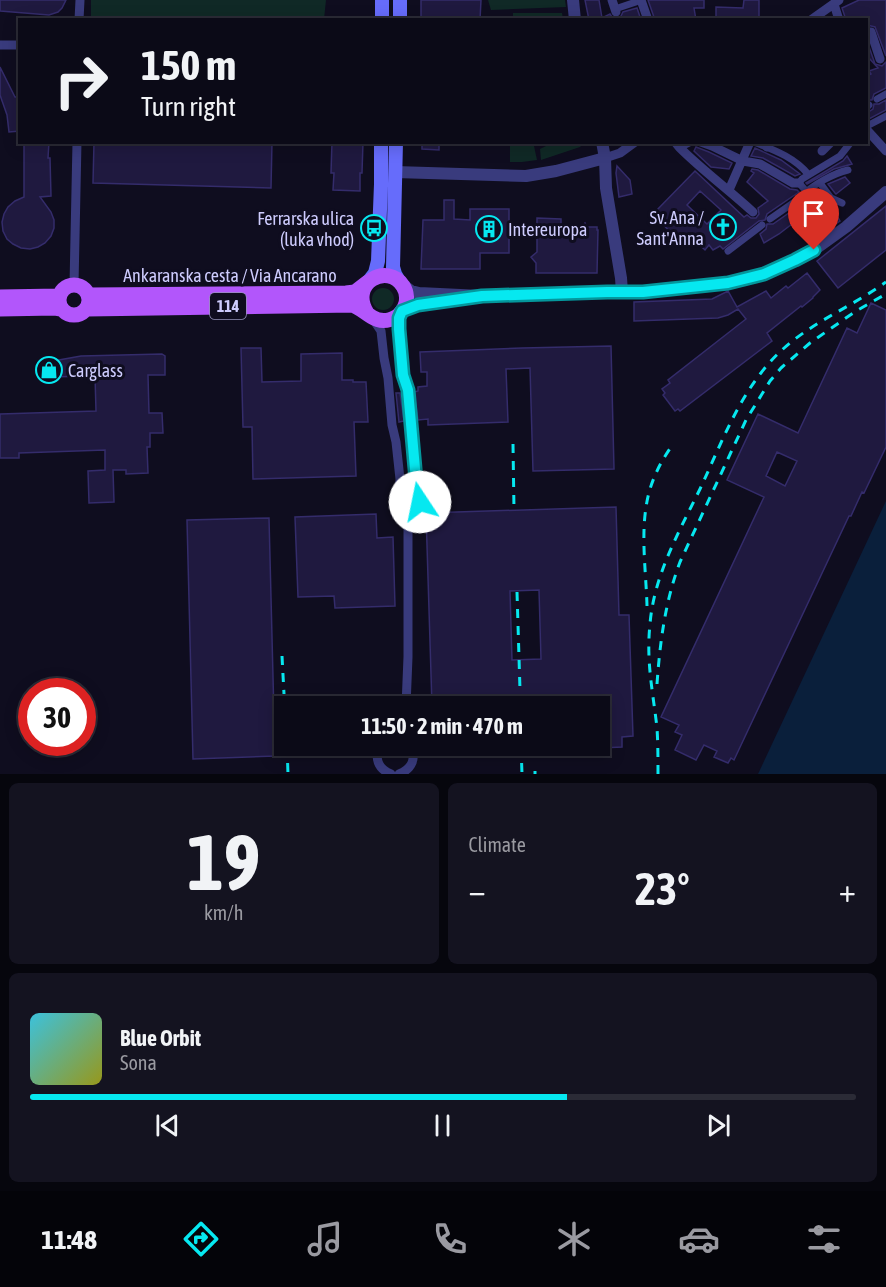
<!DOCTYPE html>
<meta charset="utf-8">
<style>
:root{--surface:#0b0a17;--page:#141320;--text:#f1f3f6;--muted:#9a9aa1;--line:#2b2b36;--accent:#06e8f0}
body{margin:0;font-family:"Asap Condensed",sans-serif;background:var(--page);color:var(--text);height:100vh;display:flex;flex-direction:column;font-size:22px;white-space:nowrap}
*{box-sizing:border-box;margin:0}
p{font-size:20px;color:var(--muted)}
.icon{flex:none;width:33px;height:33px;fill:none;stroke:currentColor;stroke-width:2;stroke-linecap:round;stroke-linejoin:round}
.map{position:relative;height:774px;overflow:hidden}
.sheet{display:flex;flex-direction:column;gap:9px;padding:9px;background:#06060d;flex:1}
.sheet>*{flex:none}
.top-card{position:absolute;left:18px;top:18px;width:850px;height:126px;border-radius:0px;box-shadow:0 3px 15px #0003,0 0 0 2px var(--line);background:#0b0a17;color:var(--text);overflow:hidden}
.speed{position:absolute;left:18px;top:678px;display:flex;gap:12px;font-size:30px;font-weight:700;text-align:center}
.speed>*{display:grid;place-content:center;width:78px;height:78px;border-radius:50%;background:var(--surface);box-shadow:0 3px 15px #0003,0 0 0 2px var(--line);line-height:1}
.speed .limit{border:9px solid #d22;background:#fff;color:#111}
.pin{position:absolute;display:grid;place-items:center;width:51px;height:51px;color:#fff;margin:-62px -26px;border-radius:50% 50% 50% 0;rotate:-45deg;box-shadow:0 0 6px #0007}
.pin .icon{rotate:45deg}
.me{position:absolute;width:66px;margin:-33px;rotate:349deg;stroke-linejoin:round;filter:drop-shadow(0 0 4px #0008)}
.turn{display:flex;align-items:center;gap:21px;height:126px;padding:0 24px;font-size:27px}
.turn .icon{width:78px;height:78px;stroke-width:2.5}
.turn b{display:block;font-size:42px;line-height:51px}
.big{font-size:45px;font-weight:700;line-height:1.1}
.sheet .widget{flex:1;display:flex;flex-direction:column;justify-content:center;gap:9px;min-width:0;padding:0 21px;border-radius:9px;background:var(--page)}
.sheet .dial{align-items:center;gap:0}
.dial b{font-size:78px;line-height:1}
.song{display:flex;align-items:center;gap:18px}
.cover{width:72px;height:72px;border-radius:9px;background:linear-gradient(135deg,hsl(190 70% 55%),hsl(60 70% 35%))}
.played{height:6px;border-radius:3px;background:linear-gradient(90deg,var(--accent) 65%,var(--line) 65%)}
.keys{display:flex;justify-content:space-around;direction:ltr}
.heat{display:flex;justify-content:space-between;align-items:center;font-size:33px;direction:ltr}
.sheet .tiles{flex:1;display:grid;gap:9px;grid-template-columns:1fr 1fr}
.widget:last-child{grid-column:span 2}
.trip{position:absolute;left:274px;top:696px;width:336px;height:60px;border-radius:0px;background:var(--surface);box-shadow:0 3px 15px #0003,0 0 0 2px var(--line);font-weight:700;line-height:60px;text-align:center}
.tabs{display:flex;height:96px;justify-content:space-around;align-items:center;background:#040409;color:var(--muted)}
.tabs .icon{width:42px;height:42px}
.tabs .on{color:var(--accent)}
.tabs b{font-size:27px;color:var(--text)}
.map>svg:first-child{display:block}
.green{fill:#102926}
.water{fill:#0a1f3b}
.building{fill:#1f193f;stroke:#342c6b;stroke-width:1.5;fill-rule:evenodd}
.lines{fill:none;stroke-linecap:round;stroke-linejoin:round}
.pedestrian{stroke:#393b7d;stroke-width:7}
.minor{stroke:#393b7d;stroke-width:9}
.tertiary{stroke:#393b7d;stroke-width:12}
.secondary{stroke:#666cfb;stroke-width:14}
.primary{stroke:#b256fb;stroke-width:15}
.rail{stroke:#06e8f0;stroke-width:3;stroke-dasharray:9 8;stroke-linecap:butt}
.route-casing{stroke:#04979c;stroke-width:15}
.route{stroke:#06e8f0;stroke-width:10}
.labels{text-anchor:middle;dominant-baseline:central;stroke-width:6;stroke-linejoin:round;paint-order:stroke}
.shield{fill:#0f0d1f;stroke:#9593bb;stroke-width:1.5}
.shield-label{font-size:16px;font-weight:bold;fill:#ceccfe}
.poi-label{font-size:18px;fill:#ceccfe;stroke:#0f0d1f;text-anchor:end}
.street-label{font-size:18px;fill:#ceccfe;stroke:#0f0d1f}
</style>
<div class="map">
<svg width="886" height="774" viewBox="0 0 886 774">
<rect width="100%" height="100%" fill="#0f0d1f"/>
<path class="green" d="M91,0H326L324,19L91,20Z
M488,0H565L566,7L491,10Z
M513,13H562L563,19H513Z
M510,143H526L534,146L537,160L522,162H510Z
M552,143L584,142V143L580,147L541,160L540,149Z
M372 299a11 11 0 1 1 22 0a11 11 0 1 1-22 0Z"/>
<path class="water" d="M886,501V774H758Z"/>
<path class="building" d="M0,0H66L62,8L58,12L49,15L0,11Z
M421,0H481L480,20H421Z
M585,0H599L602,18L610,14L612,17L618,19L621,16L623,12L637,8L641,20H589Z
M648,0H704V8H694L696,20H655Z
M744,0H759V19L749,18V20H742V18H729V20H716V7L743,8Z
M859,0H886V56L875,27L867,25V20H846L842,8Z
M867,41L875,64L882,66L886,62V88L874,94L872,100H867V76L871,74L869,71L878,68L869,58L867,54Z
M0,67L15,97H20V131L9,132L7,115L0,95Z
M886,100V110L867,120V113L873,109L874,104H879Z
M24,142H49L48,158H50L51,196L40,197L51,212L54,220V228L51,236L45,243L38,247L30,249L21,248L13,244L7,239L3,231L2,222L4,214L8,207L15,201L24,197Z
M94,142H272L271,188L93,183Z
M332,142H363L362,173H360V191L333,190L334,173H331Z
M422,142H439V150L422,149Z
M696,147L709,152L732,163L729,169L711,167L694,151Z
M755,148L781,160L800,174L795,176L763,158L751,156Z
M847,156L852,164L834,169L807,184L806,183L843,161Z
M617,166L630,180L632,194L619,197L616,173Z
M752,169L758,170L790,189L797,190L799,192L767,214L765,220L759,221L723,249L720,246L713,250L709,245L705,250L690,236L684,242L676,236L675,237L653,214L695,171L744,217L747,215L751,218H756L759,214L758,208L768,201L747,182L754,173L751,171ZM700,191L721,210L707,224L687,205Z
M845,177L850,183L836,194L835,193L828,184Z
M818,190L826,201L831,204L838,215L837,216L840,221L813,239L806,228L798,233L792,224L779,234L764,243L760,234L766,229L767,224H773L806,201Z
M444,200H454V219L470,220V209H509V253H480V269H421L423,220H444Z
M886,206V250L838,288L817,261Z
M537,218L561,219V224L567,228H580L585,223L587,227H597V230H598L597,273H536V263L531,257L537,252Z
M807,273L820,290L813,297V298L802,307L801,306L767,333L772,341L680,411L678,409L675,411L663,395L665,393L662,389L670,383L668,380L746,319L738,309L728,315L718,318L634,321V302L712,299L728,291L737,307L766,291L771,298L786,286L788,288Z
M871,303L886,310V447L864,493L862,492L851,516H849L734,760L731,758L728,763L714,757L717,751L704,745L696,760L675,750L682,735L675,732L679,725L661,717L764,497L727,480L758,414L798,433L847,328L857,333ZM777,452L797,461L785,486L766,476Z
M611,346L614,469L533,471L530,368L506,369L508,422L428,425V419L418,420L414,392L418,391V387L427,386V372H421L420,352L522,348Z
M241,348H261L262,382L301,381V354L342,353V380H353V382H366L368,422H354L356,476L253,479L252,427H243Z
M162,354L165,356V375H148L149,413H162L163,433H150V447H147L148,473L126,474V470H113L114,502L89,503L88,471L105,470V450L19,453V458H0V414L96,411L95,376L48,377V362L81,356Z
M396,393H400L404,421L399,422Z
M616,507L619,615H629L633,736L622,737V747L600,748V706H432L426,513ZM539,590L541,659L512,660L510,591Z
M376,514L377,538L393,537L395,606L335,608L334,596L298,597L295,517Z
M269,518L275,756L193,759L187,520Z
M434,746H490V751L434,754Z"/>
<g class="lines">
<path class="pedestrian" d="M615,9L636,2
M877,99L886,94
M867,107L869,105
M867,126L886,116
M754,142C774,150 794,157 808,174
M820,183L831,198L842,203
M806,191L799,183L802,179L840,156L851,142
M770,219L803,196C811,185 835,173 848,170
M728,251L762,225"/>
<path class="minor" d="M612,0L616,12
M641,0L648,20
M834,4L839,20
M79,20L80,0
M811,20L839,0
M867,32H871L880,59
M0,45H20
M867,130L886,151
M675,142L679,147L689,142
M701,142L712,146L743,161L760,164L793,183H799
M679,147C702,170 729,190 753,212
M767,147L768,142
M822,151L831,142
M605,158L620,153L635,142
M729,190L750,142
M74,285L77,142
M401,313C392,332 407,387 410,409C411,421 412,433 413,446C414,461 414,477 418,492
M373,319L381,331L384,358L388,378L392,425L396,442L400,479L399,497
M399 499a11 11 0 1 1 22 0a11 11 0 1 1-22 0Z
M401,504L408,527L419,506
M406,706L408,657V527
M380,746C374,758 378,769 391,774
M399,774C412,769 417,758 410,746"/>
<path class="tertiary" d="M573,0L575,20
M602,142L605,158L606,188L621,278L622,292
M395,172L526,176L556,171L605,158
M402,284L411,291L419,293L481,296L614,291L643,292L728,283L764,274L795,260L814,250L846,227L886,192
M402,311C417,303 434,302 451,300"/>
<path class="secondary" d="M382,20V0
M400,20V0
M396,142L393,267L395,274L401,284
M368,282L375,273L378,261L381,184V142"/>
<path class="primary" d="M59 300a15 15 0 1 1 30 0a15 15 0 1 1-30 0Z
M89,295L346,293L355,292L368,282
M0,297L59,296
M0,309L55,308L61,309
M87,309L353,305C360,308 365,313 372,317C383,324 398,320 404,308C408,302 407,292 403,286C388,262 348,283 367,313"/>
<path class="rail" d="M513,444L514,510
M517,592L520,690
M647,606C646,568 639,526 650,489C655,473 662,460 671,447
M282,656L285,713
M657,684C660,642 665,602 680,562L746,420L770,381L781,368L810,343L856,311L886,294
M287,746L288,774
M521,746L522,774
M535,771V774
M658,774C658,759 658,744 657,728C653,692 646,662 650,624C654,575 679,532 700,489C723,440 742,386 783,349C814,321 853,306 886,282"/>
</g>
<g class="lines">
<defs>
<path id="route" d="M420,502L421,498L416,480L408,390L403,375L399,329V318L402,311L418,305L482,296L607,292H643L728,283L764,274L795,260L814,250"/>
</defs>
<use href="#route" class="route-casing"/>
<use href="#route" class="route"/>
</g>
<defs>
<symbol id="church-ring" viewBox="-11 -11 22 22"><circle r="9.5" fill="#0f0d1f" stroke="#06e8f0" stroke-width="1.5"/><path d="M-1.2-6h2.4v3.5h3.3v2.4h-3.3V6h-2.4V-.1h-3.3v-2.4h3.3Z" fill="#06e8f0"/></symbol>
<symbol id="bus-ring" viewBox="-11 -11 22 22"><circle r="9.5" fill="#0f0d1f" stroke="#06e8f0" stroke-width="1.5"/><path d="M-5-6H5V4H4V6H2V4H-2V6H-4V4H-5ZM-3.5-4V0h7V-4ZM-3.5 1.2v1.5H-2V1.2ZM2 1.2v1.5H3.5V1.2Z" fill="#06e8f0"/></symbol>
<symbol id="building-ring" viewBox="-11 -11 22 22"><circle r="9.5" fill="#0f0d1f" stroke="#06e8f0" stroke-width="1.5"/><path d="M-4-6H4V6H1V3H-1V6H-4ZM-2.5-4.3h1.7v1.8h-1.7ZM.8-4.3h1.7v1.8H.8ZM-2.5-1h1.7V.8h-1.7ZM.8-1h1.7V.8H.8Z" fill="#06e8f0"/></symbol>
<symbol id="shop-ring" viewBox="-11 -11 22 22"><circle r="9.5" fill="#0f0d1f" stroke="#06e8f0" stroke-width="1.5"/><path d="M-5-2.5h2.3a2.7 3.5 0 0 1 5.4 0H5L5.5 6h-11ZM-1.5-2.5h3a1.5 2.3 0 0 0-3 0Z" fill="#06e8f0"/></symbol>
</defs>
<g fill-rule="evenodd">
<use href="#church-ring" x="708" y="212" width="30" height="30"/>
<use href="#bus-ring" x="359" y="213" width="30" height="30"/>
<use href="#building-ring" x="474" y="214" width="30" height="30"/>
<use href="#shop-ring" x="34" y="355" width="30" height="30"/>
</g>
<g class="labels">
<rect class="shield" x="210" y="293" width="36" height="26" rx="4.5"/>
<g class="shield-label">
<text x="228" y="306">114</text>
</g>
<g class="poi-label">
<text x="704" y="217">Sv. Ana /<tspan x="704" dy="21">Sant'Anna</tspan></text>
<text x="354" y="218">Ferrarska ulica<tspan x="354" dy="21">(luka vhod)</tspan></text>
<text x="508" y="229" text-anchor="start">Intereuropa</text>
<text x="68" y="370" text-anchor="start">Carglass</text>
</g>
<g class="street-label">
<text x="230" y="275">Ankaranska cesta / Via Ancarano</text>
</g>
</g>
</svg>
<div class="speed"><div class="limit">30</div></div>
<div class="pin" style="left:814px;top:250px;background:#d93025"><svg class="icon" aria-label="arrive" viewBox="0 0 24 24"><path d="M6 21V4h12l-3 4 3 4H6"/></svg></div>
<svg class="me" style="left:420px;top:502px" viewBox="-20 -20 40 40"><circle r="19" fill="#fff"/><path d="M0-13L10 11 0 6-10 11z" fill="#06e8f0"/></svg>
<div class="trip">11:50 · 2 min · 470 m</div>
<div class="top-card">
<div class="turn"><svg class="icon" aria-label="right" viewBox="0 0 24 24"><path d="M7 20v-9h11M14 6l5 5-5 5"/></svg><div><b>150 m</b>Turn right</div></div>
</div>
</div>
<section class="sheet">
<div class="tiles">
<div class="widget dial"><b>19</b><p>km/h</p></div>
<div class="widget"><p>Climate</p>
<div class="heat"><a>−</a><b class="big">23°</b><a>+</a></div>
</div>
<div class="widget">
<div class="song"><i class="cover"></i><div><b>Blue Orbit</b><p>Sona</p></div></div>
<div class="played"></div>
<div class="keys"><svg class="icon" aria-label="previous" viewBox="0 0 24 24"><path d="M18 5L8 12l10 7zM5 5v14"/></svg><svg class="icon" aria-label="pause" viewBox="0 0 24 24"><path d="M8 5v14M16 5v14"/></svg><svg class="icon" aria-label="next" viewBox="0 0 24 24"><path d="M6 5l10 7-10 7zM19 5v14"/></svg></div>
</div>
</div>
</section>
<nav class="tabs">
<b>11:48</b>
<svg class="icon on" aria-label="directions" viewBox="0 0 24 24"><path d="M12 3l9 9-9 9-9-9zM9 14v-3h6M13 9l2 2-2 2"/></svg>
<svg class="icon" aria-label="music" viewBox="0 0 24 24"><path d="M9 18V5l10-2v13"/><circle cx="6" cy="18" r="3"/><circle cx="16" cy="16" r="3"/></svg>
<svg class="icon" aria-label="phone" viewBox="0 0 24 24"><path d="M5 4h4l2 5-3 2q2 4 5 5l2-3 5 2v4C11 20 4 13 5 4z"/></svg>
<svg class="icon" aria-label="climate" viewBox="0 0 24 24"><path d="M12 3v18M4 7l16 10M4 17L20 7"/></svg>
<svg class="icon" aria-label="car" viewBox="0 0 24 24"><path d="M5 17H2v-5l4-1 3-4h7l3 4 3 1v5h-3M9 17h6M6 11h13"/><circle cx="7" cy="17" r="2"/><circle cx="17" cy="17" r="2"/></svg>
<svg class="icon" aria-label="filters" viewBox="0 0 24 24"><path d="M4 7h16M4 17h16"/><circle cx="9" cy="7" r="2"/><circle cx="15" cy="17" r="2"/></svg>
</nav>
